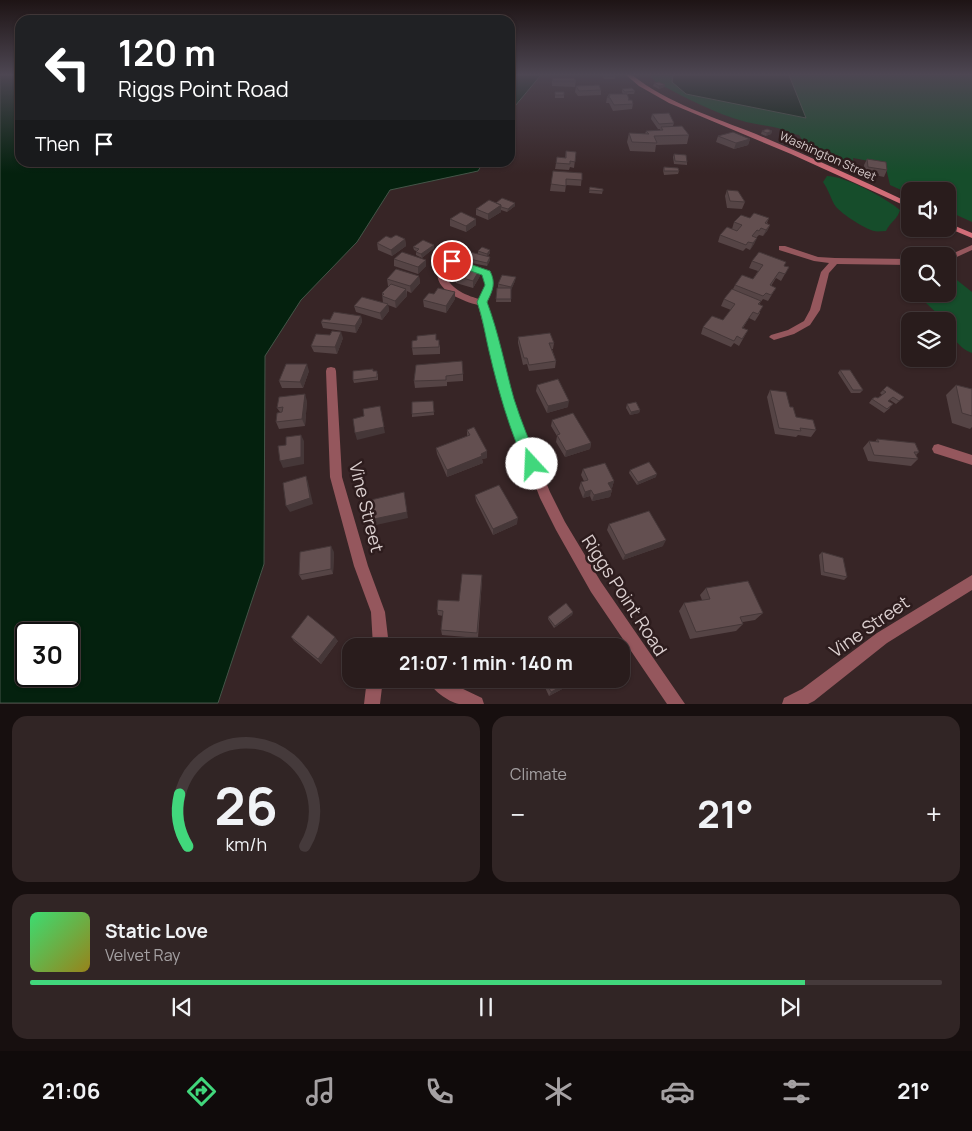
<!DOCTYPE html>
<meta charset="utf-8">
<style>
:root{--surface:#291c1c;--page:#312525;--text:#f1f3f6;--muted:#a5a1a3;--line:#453a3b;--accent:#41d77c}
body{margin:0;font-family:Manrope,sans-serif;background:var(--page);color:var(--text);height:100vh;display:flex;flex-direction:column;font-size:19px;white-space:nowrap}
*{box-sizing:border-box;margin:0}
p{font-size:16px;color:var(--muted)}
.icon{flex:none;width:28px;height:28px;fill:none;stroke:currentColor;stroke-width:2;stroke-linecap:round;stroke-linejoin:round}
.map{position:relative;height:704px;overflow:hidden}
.panel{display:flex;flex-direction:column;gap:12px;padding:12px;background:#170f0f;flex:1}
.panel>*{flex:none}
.top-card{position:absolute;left:15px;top:15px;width:500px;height:152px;border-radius:15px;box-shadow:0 1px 4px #0004,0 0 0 1px var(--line);background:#202124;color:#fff;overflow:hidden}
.controls{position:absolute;left:901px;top:182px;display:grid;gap:10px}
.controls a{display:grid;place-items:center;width:55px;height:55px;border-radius:10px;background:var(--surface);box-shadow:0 1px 4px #0004,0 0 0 1px var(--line);font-size:25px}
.speed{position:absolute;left:15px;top:622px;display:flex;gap:10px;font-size:25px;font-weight:700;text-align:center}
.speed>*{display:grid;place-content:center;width:65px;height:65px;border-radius:50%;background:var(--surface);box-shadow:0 1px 4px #0004,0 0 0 1px var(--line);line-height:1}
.speed .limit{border:2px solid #111;border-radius:8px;background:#fff;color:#111}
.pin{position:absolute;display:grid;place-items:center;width:42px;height:42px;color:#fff;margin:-21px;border:2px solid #fff;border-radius:50%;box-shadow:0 1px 5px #0007}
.me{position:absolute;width:55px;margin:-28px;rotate:340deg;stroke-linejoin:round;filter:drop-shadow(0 0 4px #0008)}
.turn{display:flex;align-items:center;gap:18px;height:105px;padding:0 20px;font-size:22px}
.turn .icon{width:65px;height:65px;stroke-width:2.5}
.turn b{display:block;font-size:35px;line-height:42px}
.then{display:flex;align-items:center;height:48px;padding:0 20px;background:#0003;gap:10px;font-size:19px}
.big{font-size:38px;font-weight:700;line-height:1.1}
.panel .card{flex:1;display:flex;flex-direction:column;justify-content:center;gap:8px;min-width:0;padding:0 18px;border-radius:15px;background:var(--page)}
.panel .dial{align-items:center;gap:0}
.dial svg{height:130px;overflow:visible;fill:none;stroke:var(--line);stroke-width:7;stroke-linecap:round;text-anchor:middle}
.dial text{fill:var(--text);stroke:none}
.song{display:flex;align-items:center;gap:15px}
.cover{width:60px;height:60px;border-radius:8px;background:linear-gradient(135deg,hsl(140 70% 55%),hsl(50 70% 35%))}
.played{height:5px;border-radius:2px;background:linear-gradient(90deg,var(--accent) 85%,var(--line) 85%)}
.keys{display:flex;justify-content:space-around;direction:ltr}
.heat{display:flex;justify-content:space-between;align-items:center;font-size:28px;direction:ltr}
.panel .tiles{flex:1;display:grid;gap:12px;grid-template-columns:1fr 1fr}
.card:last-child{grid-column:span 2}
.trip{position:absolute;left:342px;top:638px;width:288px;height:50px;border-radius:15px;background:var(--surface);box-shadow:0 1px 4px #0004,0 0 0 1px var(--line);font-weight:700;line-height:50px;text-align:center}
.tabs{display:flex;height:80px;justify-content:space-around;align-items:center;background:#100b0b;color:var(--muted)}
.tabs .icon{width:35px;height:35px}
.tabs .on{color:var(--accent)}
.tabs b{font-size:22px;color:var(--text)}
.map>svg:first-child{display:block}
.green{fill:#164d2b}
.water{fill:#04210e;stroke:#445548;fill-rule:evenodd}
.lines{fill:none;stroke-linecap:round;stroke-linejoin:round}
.minor{fill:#95575d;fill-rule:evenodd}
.secondary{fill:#d16d78;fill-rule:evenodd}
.wall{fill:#554445}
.shaded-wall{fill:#453738}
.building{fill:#634f50;stroke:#453738}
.route{fill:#41d77c;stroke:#2a8c51}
.labels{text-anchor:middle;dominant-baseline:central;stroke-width:5;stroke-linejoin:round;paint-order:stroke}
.far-street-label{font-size:12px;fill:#dbcfcf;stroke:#2d1c1d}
.near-street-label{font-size:18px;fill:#dbcfcf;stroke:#2d1c1d}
</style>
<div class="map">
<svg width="972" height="704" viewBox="0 0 972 704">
<rect width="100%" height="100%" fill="#372526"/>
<path class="green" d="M651,75H972V222L948,211V191H910V194L890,185L885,164L853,158L855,170L809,150L799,135L787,133L784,130C772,126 759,125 746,122C715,114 685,97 657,83L651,77Z
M827,176C845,176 886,198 900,210C898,219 890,222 886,231C882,231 877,232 874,231C865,229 838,212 834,204C830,196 828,189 823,182Z
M948,273L972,292V353C960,349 948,334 948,321H945L926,303L922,294H948Z"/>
<path class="water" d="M0,75H20V162L483,163L478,171L390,190L357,242L301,300L265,356L264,564L218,703H0ZM26,634H69V676H26Z
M510,75H541L510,112Z
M673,75H789L806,118L686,94L672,82Z"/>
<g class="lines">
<path class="minor" d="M972,245V250L948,261L947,256Z
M779,246H785L818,257L835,258L910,259V265L837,264L829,273L820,310L810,325L794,334L774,340L769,337L771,335L788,330L804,321L810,310L821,272L829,263L814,261L779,250Z
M452,258L490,271C496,284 492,291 487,303L494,327L513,401L550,492L565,522L601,582L685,704H667L591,592L556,530L540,498L503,401L478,305C463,301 433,290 438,270L449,259ZM453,264L483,275L486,285L479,299C465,295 448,288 445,272Z
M331,367L335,368L336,371L342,477L368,566L385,612L389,646H373L371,612L354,566L330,477L326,371L327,368Z
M938,444L972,455V465L934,453L932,449L934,445Z
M972,575V590L887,643L814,701L808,704H782L784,698L802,689L877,633Z
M367,679H383L380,704H364Z
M427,679H448L461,688L482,698L484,704C476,704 467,704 459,704C448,702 431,689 427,679Z"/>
<path class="secondary" d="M626,75H632C668,103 713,117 756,134C808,156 859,179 910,203V208L791,154L669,103L639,86Z
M948,223L972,233V238L948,228Z"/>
</g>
<path class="wall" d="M602,75H604L615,76V79H604Z
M552,78L576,81L575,87L552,86Z
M654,83L665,85L664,87L659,89L653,86Z
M576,86L601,90V95L578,96L575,92Z
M622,89L635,91L634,94H627L629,99V100L633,104L632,109L613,111L609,103H606L607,97L608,96L609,94H623L622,92Z
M555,92H564V98H555Z
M652,114L674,123L673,126L689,135L687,144L656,145L655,152L630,151L627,142L629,133L645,134L646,131H660V129H658L651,119Z
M762,131H772L771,134L766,136L761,134Z
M718,136L750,139L748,145L734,149L716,142Z
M566,151L576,152L574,168L570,167L569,170L555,169L556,163L565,158Z
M674,154L687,162V165L674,164L673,157Z
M867,159L887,170L884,177L865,173L864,165Z
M664,167L679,171L678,174L664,175L663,170Z
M582,173L581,186L566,185L565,192L550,191L551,184Z
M590,187L603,189L602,194L589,193Z
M727,190L745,202L742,209L727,208L725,196Z
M496,203H515V206L507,212L501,210V212L488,220L476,215V209Z
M769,218L767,223L770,225L767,231L763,236L759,235L757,237L754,244L750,250L746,248L743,251L718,242L720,235L732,229L734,222Z
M450,219L476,225L466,232L450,226Z
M391,238L405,239L406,246L392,256L378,250L377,243Z
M434,245V248L422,258L416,255V251L414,250L413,247Z
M478,251L490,253L488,256L490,260L487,266L461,261V257L468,255L478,254Z
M394,259L426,266L418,274L394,266Z
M752,261L785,266L789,267L781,281L776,278L771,286L776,288L768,301L763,299L760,303L759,305L760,313L755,321L749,318L743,328L748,330L739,346L734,343L731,347L701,334L703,327L723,320L731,310L721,306L724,299L733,289L735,285L753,279L758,271L749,268Z
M473,264L474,268L480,276L473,288L456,283V278L450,277V270Z
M419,276L420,283L411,293L407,291V296L396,308L388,305L389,311L382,320L356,312L354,306L383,303L382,293L389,286H388L387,279Z
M515,281L511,290V302H496L497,288H500H498V284Z
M455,299L446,313L424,307L423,300Z
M361,316L362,322L356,333L323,328L321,322Z
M518,337L554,343L553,349H552L556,361L555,368L529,371L527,364L523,365L518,343Z
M343,338L337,354L314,352L311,346Z
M437,340L440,346V354L413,355L412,348Z
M416,365L463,374V381L447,382V386L415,388L414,381Z
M840,370L863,390L860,393H851L838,373Z
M309,371L303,388H282L279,381Z
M373,371L378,374V380L354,383L353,380Z
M537,385L568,407L547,413L536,391Z
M956,385L972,389V427L970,429L952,423L946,395Z
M770,390L790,407L796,417L816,430L811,437L798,435L796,437L775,434L767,397Z
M883,390L904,397L896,404L890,400L888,401L890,408L884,413L869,403L872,399L878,398L882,395L880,393Z
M307,401L305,426L279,429L276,422L280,412L277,408Z
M433,401L434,415L412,417V414Z
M627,404L640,410L639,413L630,415L626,408Z
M552,420L591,443L590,449L565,457L556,442L557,436L551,426Z
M467,430L487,451V458L482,459L483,463L447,477L437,454L436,448L467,436Z
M877,439L919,452L916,455L918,459L911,466L868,461L863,448L869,441L875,442Z
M583,469L614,481L612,488H610L612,490L610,497L592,501L590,496L583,498L579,488L581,482L584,481L581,475Z
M630,470L656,477L637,485L629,473Z
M475,495L517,524L493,535L476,501Z
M609,524L663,546L623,560L607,530Z
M334,552L333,574L302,580L299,575Z
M822,552L847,577L844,580L821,575L819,555Z
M482,580L478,638L442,635L441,630L443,616L438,615L437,610L459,601Z
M706,588L763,613L755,620L743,622V624L736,631L690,639L679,611L684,603L702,600L700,595Z
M573,612L572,615L554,628L548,619V617Z
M291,637L338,641L321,664L294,641Z
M541,679H581L549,696Z"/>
<path class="shaded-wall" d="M665,85L664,87L659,89V86Z
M772,131L771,134L766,136L767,133Z
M750,139L748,145L734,149L736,143Z
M515,203V206L507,212L508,209Z
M501,205V212L488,220V214Z
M476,219V225L466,232V226Z
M770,225L767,231L763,236L766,230Z
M757,238L754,244L750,250L753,243Z
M405,239L406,246L392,256L391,250Z
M434,245V248L422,258L421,254Z
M490,250V253L487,257V254Z
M490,257V260L487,266V263Z
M426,260V266L418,274V267Z
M480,269V276L473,288V281Z
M419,276L420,283L411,293L410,286Z
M516,277L515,281L511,290V287Z
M406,289L407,296L396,308L395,301Z
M455,292V299L446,313V306Z
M388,304L389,311L382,320L380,313Z
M361,316L362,322L356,333L355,326Z
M341,332L343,338L337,354L335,347Z
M307,364L309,371L303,388L300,382Z
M305,394L307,401L305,426L302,419Z
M569,401L568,407L547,413L548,406Z
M380,406L385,433L357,440L355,433Z
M640,410L639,413L630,415L631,412Z
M301,435L304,441V464L283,468L280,461Z
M591,443L590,449L565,457L566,451Z
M487,451V458L482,459L483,463L447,477V470L481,454Z
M657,474L656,477L637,485L638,482Z
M306,476L308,482L313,504L290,512L286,506Z
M614,481L612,488L606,489L608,483Z
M591,490L590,496L583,498L585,492Z
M612,490L610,497L592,501L594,495Z
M404,492L408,518L376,525L374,519Z
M518,518L517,524L493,535V529Z
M666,540L663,546L623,560L625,555Z
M331,546L334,552L333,574L331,569Z
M573,612L572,615L554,628L555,626Z
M335,637L338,641L321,664L318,659Z
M576,679H581L549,696L551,692Z"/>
<path class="building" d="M604,75H614L615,76L605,77Z
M552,78H574L576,81H553Z
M659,82L665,85L659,86L654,83Z
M599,85L601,90L579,91L576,86Z
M632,88L635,91L625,92L622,89Z
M555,92H564V95H555Z
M609,94H627L629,99L628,100H632L633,104L614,105L610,98L607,97L610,96Z
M669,113L674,123L659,124L652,114Z
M682,126L689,135L654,136L657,143L632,142L629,133L649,134L646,131L663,130L661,127Z
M767,129L772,131L767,133L762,131Z
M733,132L750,139L736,143L718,136Z
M566,151L576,152L575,162L570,161V164L556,163L557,157L566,158Z
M674,154L686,155L687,162L675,161Z
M867,159L886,162L887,170L868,167Z
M664,167L678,168L679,171H664Z
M553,171L582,173V180L566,179V186L551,184Z
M590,187L603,189V191L589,190Z
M727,190L738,191L745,202L730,201Z
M502,198L515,203L508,209L501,207V205L496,203Z
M489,200L501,205L488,214L476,209Z
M461,212L476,219L466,226L450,219Z
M754,213L769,218L765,223L770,225L766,230L761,228L759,231L757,230L752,236L757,238L753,243L748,242L746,245L720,235L727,227L737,231L742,225L734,222L741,215L750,218Z
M396,235L405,239L391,250L377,243L386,236L391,238Z
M423,240L434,245L421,254L416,252L419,249L413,247Z
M482,247L490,250L487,254L478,251Z
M402,252L426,260L418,267L394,259Z
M470,252L490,257L487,263L461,257L463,254L468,255Z
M759,252L786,262L784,266L789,267L785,274L779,272L770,285L776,288L771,295L766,293L763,296L735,285L742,275L753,279L763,265L752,261Z
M456,260L473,264L471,267L480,269L473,281L456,276L458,272L450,270Z
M396,269L419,276L410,286L387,279Z
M502,275L516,277L511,287L498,284Z
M391,284L406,289L395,301L382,296L384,294L382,293Z
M438,288L455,292L446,306L423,300L429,293L434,294Z
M497,288H511V299H496Z
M732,289L761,301L758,304L763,306L758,314L753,312L742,328L748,330L742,339L737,336L734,341L703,327L712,316L723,320L735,304L724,299Z
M362,297L388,304L380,313L354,306Z
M334,312L361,316L355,326L321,322L323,319L330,320Z
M332,331L341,332L335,347L311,346L316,334L330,335Z
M550,333L554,343H549L556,361L529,365L527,358H524L518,337Z
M436,334V340H439V347L412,348V341L417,340V336Z
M462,361L463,374L446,376V380L414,381L416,365Z
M286,364H307L300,382L279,381Z
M373,369V371H377V377L353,380V371Z
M840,370H850L863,390H853Z
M558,379L569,401L548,406L537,385Z
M956,385L972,389V416L962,413Z
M887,386L904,397L899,401L893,397L888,401L893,404L887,409L872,399L875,397L878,398L886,392L883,390Z
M770,390L786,392L790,407H793L796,417L813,420L816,430L800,428L801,431L779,428Z
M305,394L302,419L276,422L277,413L282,412L283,407L277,408L279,397Z
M433,401L434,412L412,414V402Z
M636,402L640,410L631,412L627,404Z
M380,406L384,427L355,433L353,419L364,416L363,409Z
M573,413L591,443L566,451L557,435L560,434L552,420Z
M474,427L487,451L481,454L482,456L447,470L436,448L470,435L467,430Z
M301,435V457L280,461L278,446L286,445V437Z
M877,439L915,443L919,452H914L918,459L874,455L869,441L879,442Z
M649,462L657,474L638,482L630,470Z
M605,463L614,481L608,483L612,490L594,495L591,490L585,492L581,482L588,480L583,469Z
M306,476L310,498L286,506L283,483Z
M499,485L518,518L493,529L475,495Z
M404,492L407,512L374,519L371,500Z
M649,511L666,540L625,555L609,524Z
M331,546V569L299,575L300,552Z
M822,552L843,558L847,577L824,572Z
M462,574L482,575L477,633L441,630L443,611L437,610L438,600L459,601Z
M748,581L763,613L740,617L743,624L696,632L684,603L710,599L706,588Z
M566,603L573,612L555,626L548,617Z
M308,615L335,637L318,659L291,637Z
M573,638L577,646H557Z
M544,679H576L551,692Z"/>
<linearGradient id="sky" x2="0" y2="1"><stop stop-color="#1e1415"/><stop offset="0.43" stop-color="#4d4652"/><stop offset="1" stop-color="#4d4652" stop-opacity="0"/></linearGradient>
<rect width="972" height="173" fill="url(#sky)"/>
<path class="route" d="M452,258L490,271C496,283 493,290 487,302C499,334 505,367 514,399C521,421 530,443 539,464L537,468L532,470L527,468C510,432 498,390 489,351C485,334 483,319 477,302L485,285L482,275L448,263L447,261Z"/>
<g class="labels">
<g class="far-street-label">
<text transform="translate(828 156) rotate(24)">Washington Street</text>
</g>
<g class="near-street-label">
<text transform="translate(367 507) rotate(76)">Vine Street</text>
<text transform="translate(625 595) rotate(57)">Riggs Point Road</text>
<text transform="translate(869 626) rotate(-35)">Vine Street</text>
</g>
</g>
</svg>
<div class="controls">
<a><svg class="icon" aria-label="sound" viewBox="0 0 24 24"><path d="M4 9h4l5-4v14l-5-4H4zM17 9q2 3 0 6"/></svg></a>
<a><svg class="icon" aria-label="search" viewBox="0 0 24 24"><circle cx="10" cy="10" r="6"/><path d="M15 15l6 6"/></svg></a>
<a><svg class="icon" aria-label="layers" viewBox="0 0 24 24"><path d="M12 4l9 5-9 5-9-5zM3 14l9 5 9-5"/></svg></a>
</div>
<div class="speed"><div class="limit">30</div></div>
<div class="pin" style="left:452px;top:261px;background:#d93025"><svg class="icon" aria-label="arrive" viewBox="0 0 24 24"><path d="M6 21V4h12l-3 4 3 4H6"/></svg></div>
<svg class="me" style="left:532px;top:464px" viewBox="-20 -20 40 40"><circle r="19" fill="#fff"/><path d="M0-13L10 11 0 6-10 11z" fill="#41d77c"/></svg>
<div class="trip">21:07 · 1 min · 140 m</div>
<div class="top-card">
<div class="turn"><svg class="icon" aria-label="left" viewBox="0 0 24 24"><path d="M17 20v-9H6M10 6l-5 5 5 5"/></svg><div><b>120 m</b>Riggs Point Road</div></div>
<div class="then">Then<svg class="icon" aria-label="arrive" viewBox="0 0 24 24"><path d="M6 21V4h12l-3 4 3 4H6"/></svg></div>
</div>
</div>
<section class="panel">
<div class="tiles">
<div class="card dial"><svg viewBox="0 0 100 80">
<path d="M14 69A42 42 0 1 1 86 69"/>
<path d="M14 69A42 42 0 0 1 9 37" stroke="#41d77c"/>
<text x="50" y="56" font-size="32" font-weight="700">26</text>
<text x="50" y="72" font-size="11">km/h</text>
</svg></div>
<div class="card"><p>Climate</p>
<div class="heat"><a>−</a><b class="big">21°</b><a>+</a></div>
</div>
<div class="card">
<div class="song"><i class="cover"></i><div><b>Static Love</b><p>Velvet Ray</p></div></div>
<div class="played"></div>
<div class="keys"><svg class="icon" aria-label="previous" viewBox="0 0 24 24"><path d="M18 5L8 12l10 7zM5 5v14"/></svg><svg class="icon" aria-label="pause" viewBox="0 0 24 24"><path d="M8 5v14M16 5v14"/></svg><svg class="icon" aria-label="next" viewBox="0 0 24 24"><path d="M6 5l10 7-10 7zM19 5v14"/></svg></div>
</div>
</div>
</section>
<nav class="tabs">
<b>21:06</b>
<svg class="icon on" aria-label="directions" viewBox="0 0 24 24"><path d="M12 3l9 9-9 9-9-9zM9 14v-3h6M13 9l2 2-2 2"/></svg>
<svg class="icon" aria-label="music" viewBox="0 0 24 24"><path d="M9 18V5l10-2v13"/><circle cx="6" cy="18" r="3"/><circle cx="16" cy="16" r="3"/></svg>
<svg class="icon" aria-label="phone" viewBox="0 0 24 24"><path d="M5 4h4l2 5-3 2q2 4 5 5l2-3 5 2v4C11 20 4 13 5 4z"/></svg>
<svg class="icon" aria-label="climate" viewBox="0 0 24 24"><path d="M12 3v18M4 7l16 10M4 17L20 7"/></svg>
<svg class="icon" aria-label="car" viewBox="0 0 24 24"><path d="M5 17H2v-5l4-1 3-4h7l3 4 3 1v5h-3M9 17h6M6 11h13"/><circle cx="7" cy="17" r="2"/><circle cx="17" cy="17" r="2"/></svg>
<svg class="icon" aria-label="filters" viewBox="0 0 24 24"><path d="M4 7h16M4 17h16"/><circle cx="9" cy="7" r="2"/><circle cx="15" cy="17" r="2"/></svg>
<b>21°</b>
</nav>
